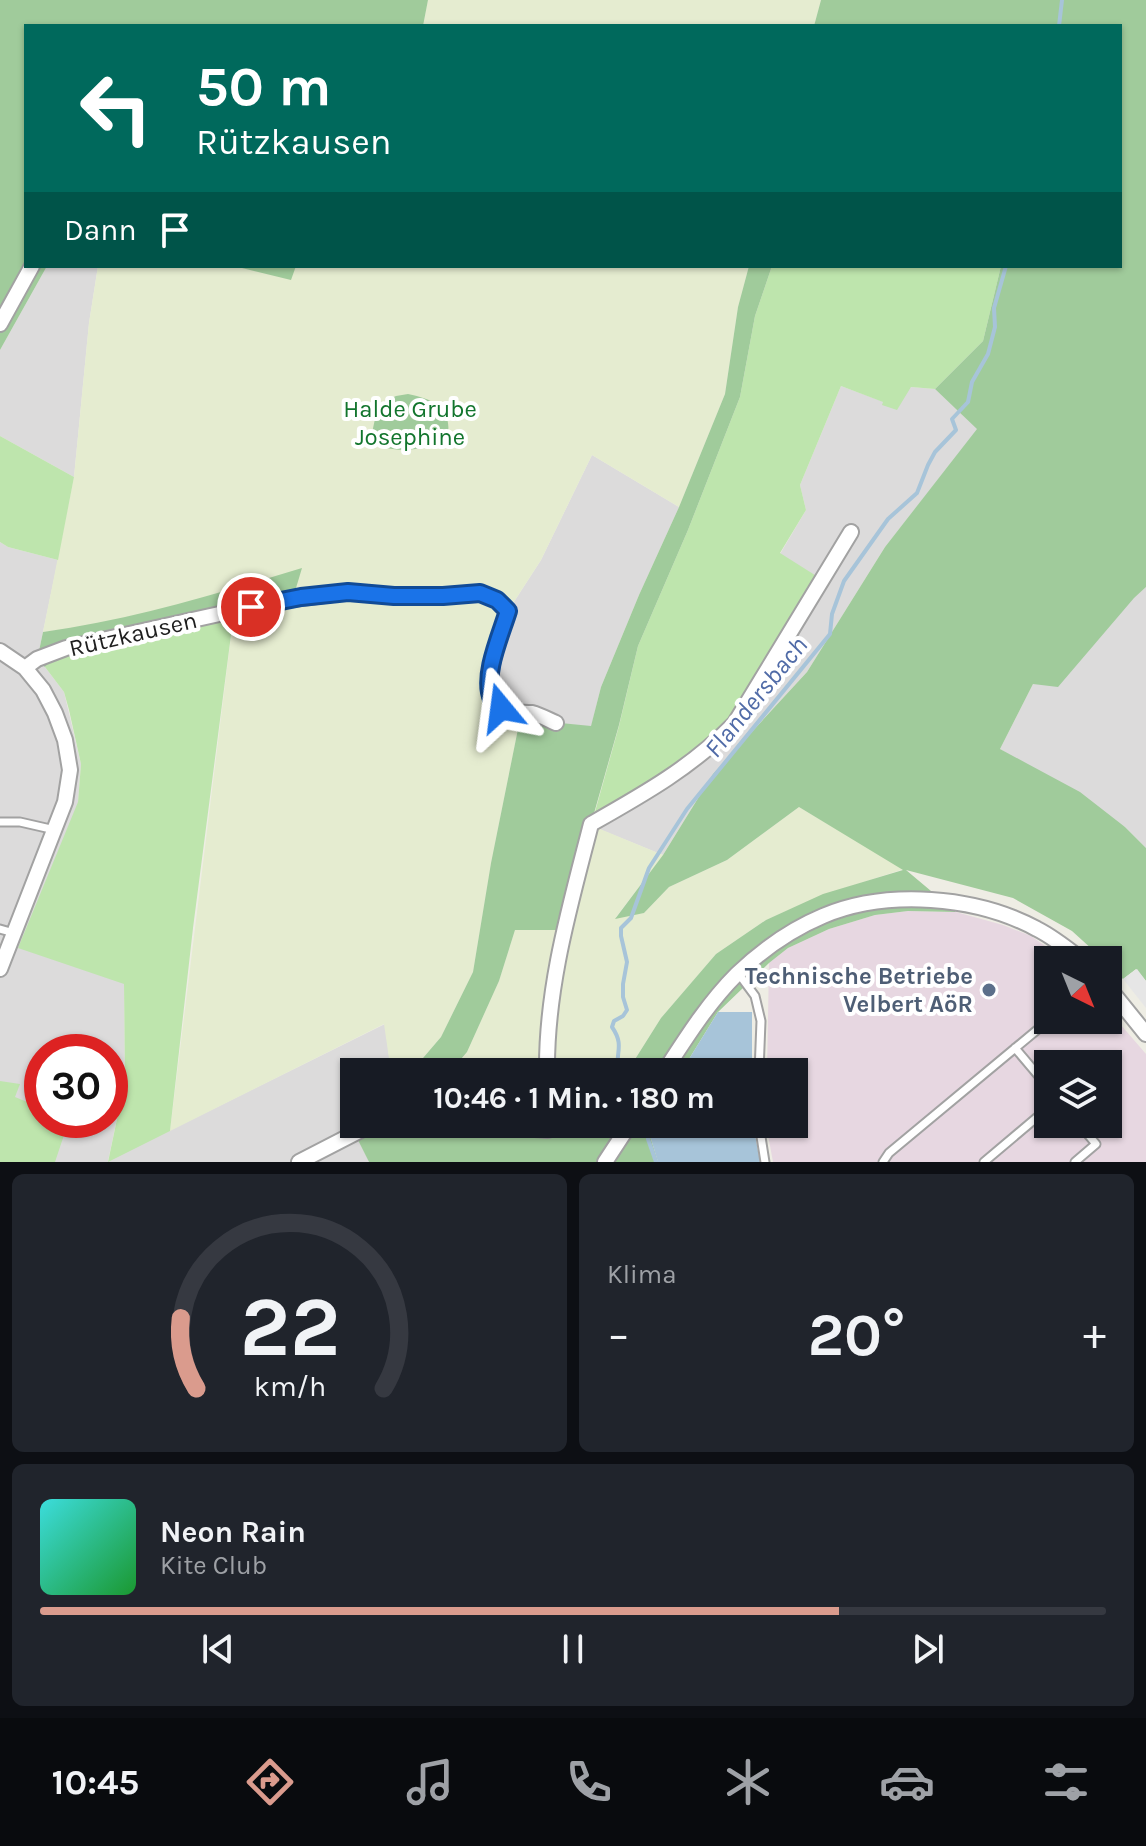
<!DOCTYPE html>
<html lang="de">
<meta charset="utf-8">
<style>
:root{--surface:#171b24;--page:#20242c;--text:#f1f3f6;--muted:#9ea1a6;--line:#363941;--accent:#da9b8d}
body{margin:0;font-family:Karla,sans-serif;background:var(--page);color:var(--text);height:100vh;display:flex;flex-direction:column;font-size:30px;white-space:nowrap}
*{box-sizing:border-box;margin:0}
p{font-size:26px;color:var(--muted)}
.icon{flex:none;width:44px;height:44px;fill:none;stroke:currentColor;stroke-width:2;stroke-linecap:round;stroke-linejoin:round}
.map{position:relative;height:1162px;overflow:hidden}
.panel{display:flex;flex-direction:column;gap:12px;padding:12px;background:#0d0f14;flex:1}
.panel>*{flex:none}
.banner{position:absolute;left:24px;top:24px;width:1098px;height:244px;border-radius:0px;box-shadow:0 2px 6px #0004;background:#00695c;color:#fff;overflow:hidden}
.needle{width:52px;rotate:137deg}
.controls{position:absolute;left:1034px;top:946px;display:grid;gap:16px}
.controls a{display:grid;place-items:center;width:88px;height:88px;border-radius:0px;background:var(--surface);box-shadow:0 2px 6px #0004;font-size:40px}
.speed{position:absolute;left:24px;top:1034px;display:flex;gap:16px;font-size:40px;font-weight:700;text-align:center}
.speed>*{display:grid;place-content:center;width:104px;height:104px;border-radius:50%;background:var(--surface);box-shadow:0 2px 6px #0004;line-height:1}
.speed .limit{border:12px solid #d22;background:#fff;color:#111}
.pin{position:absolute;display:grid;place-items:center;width:68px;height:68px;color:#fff;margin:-34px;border:4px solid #fff;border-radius:50%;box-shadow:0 2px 8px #0007}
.me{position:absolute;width:88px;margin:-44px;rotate:344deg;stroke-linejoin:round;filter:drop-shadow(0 0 6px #0008)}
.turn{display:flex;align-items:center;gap:28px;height:168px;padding:0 40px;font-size:36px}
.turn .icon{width:104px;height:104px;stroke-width:2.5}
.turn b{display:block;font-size:56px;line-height:68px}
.then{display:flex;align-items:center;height:76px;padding:0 40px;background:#0003;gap:16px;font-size:30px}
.big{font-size:60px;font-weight:700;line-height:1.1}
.panel .widget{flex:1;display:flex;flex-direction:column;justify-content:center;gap:12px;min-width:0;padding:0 28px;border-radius:12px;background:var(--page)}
.panel .dial{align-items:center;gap:0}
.dial svg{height:208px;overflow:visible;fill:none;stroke:var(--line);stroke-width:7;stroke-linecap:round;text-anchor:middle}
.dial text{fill:var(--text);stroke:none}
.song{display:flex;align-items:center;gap:24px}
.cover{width:96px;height:96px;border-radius:12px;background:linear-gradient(135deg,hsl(180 70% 55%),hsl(130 70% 35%))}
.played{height:8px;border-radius:4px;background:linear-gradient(90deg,var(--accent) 75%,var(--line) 75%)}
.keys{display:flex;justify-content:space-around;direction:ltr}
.heat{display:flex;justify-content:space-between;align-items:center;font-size:44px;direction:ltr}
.panel .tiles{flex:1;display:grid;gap:12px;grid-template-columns:1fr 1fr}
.widget:last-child{grid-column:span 2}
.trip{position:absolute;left:340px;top:1058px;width:468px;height:80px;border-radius:0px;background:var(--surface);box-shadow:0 2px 6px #0004;font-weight:700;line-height:80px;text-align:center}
.tabs{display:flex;height:128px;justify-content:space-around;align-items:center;background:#090b0e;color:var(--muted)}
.tabs .icon{width:56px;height:56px}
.tabs .current{color:var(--accent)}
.tabs b{font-size:36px;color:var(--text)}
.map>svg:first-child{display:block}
.residential{fill:#dcdbdb;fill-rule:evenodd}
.industrial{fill:#e7d7e1;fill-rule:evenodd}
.farmland{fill:#e5ecd0}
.grass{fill:#bee5ad}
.forest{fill:#a0cb9b}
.parking{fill:#e6e6e6}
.water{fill:#a7c4d9}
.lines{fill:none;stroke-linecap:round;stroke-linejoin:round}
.stream{stroke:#a7c4d9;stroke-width:4}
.lane-casing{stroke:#a2a2a2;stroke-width:11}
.street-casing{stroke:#a2a2a2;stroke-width:18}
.lane{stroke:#fff;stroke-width:7}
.street{stroke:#fff;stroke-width:14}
.route-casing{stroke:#114b97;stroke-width:20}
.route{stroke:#1a73e8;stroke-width:14}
.service-dot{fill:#5c6f8a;stroke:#fff;stroke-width:3}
.labels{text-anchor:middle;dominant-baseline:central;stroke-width:8;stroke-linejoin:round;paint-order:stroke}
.park-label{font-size:24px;fill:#12752d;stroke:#fff}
.street-label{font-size:24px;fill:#1e1e1e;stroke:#fff}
.service-label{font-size:24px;font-weight:bold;fill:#4e5e75;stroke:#fff;text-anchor:end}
.water-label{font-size:26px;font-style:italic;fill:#506ba7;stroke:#fff}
</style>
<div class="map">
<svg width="1146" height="1162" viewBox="0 0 1146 1162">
<rect width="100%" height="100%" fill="#eeede4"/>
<path class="residential" d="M47,266H98L89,323L74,477L0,436V350Z
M841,386L884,402L883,405L911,387L935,389L978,429L885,547L807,672L713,774L663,855L599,829L593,819L817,577L780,554L806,510L800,485Z
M592,455L679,507L639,595L601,687L591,727L500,716L485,695L487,667L499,625L541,560Z
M0,542L8,547L58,560L39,651L28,655L45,667L64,692L81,764L78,802L124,984L125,1081L108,1161L385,1024L391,1072H354V1124H390L359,1140L369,1162H0ZM42,1052H110V1120H42Z
M1146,587V848L1125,827L1000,749L1033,684Z"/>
<path class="industrial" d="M908,911L956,912L1003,925L1031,936L1065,960H1048V1020H1108V1010L1146,1054V1162H773L766,1124H794V1072H767L769,963L788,948L829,929L875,915ZM1048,1064H1108V1124H1048Z"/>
<path class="farmland" d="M428,0H821L814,26H423Z
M98,266H234L290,279L296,266H749L738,307L725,394L679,507L592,455L541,560L499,625L487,667L485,695L500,716L520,719L491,863L473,972L441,1037L411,1072H391L384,1024L170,1131L234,612L205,598L148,613L90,626L43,632L74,477L89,323Z
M799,807L904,869L823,895L766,920L716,954L661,1018L627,1072H451L467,1052L499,981L515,930L593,819L600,829L663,855L616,917L644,913L669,887L727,860Z"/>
<path class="grass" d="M772,266H1001L983,341L935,389L911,387L897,410L882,405L883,402L841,386L800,485L806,510L780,553L818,577L726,728L695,753L593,819L619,726L638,646L688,530L740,397L755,316Z
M0,436L74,477L58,560L8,547L0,542Z
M234,612L193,928L170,1131L108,1162L125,1081L124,984L18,948L78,802L81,764L69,710L64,692L45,667L51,659L163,632Z
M0,1081L20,1084L15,1097L42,1108V1120H69L55,1162H0Z"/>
<path class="forest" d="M0,0H428L423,26H26V266H47L0,350Z
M821,0H1146V587L1134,598L1058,687L1033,684L1000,749L1080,792L1125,827L1146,848V981L1136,969L1123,979L1108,964V960H1104L1072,931L1013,898L906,870L956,912L908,911L875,915L829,929L788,948L769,963L718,1012L681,1072H627L661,1018L716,954L766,920L823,894L903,870L799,807L727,860L669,887L644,913L615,919L663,855L713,774L807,672L885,547L977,429L935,389L983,341L1001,266H1120V26H814Z
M234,266H296L291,280Z
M749,266H772L755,316L740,397L688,530L638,646L619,725L561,930H515L499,981L467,1052L450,1072H411L441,1037L473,972L491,863L520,719L591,726L601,687L639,595L679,507L725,394L738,307Z
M408,394C438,400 455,411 446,443C420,449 395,455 370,442L375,419L381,403L396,396Z
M302,568L293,598L163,632L52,659L45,667L28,655L39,651L43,632C132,620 216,594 302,568Z
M390,1124H557L589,1132L595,1124H649L647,1126L658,1162H369L358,1140Z"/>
<path class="parking" d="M1137,969L1146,981V1008L1123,979Z"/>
<path class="water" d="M718,1012H752V1072H681Z
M649,1124H753L760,1162H658L647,1126Z"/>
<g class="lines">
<path class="stream" d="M1059,26L1062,0
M618,1072C615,1052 625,1046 612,1027L614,1021L623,1016L627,1010L623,997V984L627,962L621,936V928L631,918L649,868L687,809L830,634L832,614L844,581L888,519L917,493L928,465L935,452L956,430L952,419L968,402L972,382L988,354L995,327L994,308L1006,266
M648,1139L656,1162"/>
<defs>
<path id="lane" d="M0,822H20L55,830
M0,929L14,933
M738,973L755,996L761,1021L759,1072
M1015,1048L1048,1087
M759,1124L765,1162
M883,1162L889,1153L1049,1020
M984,1162L1048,1108
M1075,1162L1096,1144L1079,1124"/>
<path id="street" d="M0,324L32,266
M0,651L25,668L43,690L55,713L65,740L70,770L65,802L0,969
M25,668L37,659L66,648L278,601L348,592L394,596H443L480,593L497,600L508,611C501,633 476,692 501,708C510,714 522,712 532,713C540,715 549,720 556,723
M1108,987L1146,1034
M547,1072C546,987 570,906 591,824C644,794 692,767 735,723L851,532
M664,1072C686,1038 708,1003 737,974C761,951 792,929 823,916C887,889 976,896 1037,929C1053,937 1068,949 1082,960
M513,1124L535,1129L548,1130L549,1124
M299,1162L365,1128L376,1124
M605,1162L630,1124"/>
</defs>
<use href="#lane" class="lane-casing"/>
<use href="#street" class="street-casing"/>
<use href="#lane" class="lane"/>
<use href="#street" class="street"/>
</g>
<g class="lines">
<defs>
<path id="route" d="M251,607L301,597L348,592L394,596H443L480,593L497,600L508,611C501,634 482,676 492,699C493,701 499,707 501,708"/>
</defs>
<use href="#route" class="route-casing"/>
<use href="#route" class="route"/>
</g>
<circle class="service-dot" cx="989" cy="990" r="8"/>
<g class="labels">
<g class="park-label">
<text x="410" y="409">Halde Grube<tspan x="410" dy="28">Josephine</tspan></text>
</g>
<g class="street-label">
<text transform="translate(133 634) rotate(-13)">Rützkausen</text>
</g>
<g class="service-label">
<text x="973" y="976">Technische Betriebe<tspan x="973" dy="28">Velbert AöR</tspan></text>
</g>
<g class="water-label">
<text transform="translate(756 697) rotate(-51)">Flandersbach</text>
</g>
</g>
</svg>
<div class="controls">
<a><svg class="needle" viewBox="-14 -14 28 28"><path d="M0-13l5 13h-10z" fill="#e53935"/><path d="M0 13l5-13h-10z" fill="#9ea1a6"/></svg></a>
<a><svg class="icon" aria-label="layers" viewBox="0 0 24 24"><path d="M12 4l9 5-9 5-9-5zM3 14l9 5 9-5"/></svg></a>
</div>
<div class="speed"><div class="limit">30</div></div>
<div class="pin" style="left:251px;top:607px;background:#d93025"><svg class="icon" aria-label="arrive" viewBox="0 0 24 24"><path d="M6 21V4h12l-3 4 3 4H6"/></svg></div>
<svg class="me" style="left:501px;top:708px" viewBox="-20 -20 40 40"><path d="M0-17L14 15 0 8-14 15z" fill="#1a73e8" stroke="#fff" stroke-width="4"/></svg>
<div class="trip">10:46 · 1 Min. · 180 m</div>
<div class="banner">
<div class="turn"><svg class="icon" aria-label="left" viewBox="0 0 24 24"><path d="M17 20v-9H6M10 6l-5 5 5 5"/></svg><div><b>50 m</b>Rützkausen</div></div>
<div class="then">Dann<svg class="icon" aria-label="arrive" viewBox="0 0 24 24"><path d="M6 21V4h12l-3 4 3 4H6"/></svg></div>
</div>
</div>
<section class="panel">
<div class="tiles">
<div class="widget dial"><svg viewBox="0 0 100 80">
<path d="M14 69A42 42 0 1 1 86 69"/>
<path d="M14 69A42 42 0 0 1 8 42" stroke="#da9b8d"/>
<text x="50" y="56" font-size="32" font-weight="700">22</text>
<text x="50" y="72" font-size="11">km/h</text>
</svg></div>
<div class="widget"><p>Klima</p>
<div class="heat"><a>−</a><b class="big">20°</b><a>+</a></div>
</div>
<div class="widget">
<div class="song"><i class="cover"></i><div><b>Neon Rain</b><p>Kite Club</p></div></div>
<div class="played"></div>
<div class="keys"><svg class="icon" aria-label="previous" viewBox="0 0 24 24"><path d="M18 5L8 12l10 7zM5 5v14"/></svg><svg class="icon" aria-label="pause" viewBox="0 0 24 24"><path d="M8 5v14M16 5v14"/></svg><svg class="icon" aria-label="next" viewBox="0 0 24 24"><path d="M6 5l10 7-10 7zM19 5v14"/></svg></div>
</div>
</div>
</section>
<nav class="tabs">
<b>10:45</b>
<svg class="icon current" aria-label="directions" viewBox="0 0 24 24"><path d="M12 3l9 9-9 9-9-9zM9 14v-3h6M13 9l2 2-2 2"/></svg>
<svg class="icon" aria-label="music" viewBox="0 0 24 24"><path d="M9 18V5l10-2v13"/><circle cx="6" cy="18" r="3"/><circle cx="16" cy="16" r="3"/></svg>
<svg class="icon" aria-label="phone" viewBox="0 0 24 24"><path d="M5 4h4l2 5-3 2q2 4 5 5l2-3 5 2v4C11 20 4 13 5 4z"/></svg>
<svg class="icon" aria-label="climate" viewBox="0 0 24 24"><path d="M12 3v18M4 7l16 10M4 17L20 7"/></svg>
<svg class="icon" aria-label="car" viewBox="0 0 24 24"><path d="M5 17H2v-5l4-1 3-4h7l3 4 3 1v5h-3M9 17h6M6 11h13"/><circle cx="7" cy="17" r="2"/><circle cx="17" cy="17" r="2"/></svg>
<svg class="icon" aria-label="filters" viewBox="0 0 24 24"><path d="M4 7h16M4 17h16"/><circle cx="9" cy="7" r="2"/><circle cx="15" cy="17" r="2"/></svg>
</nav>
